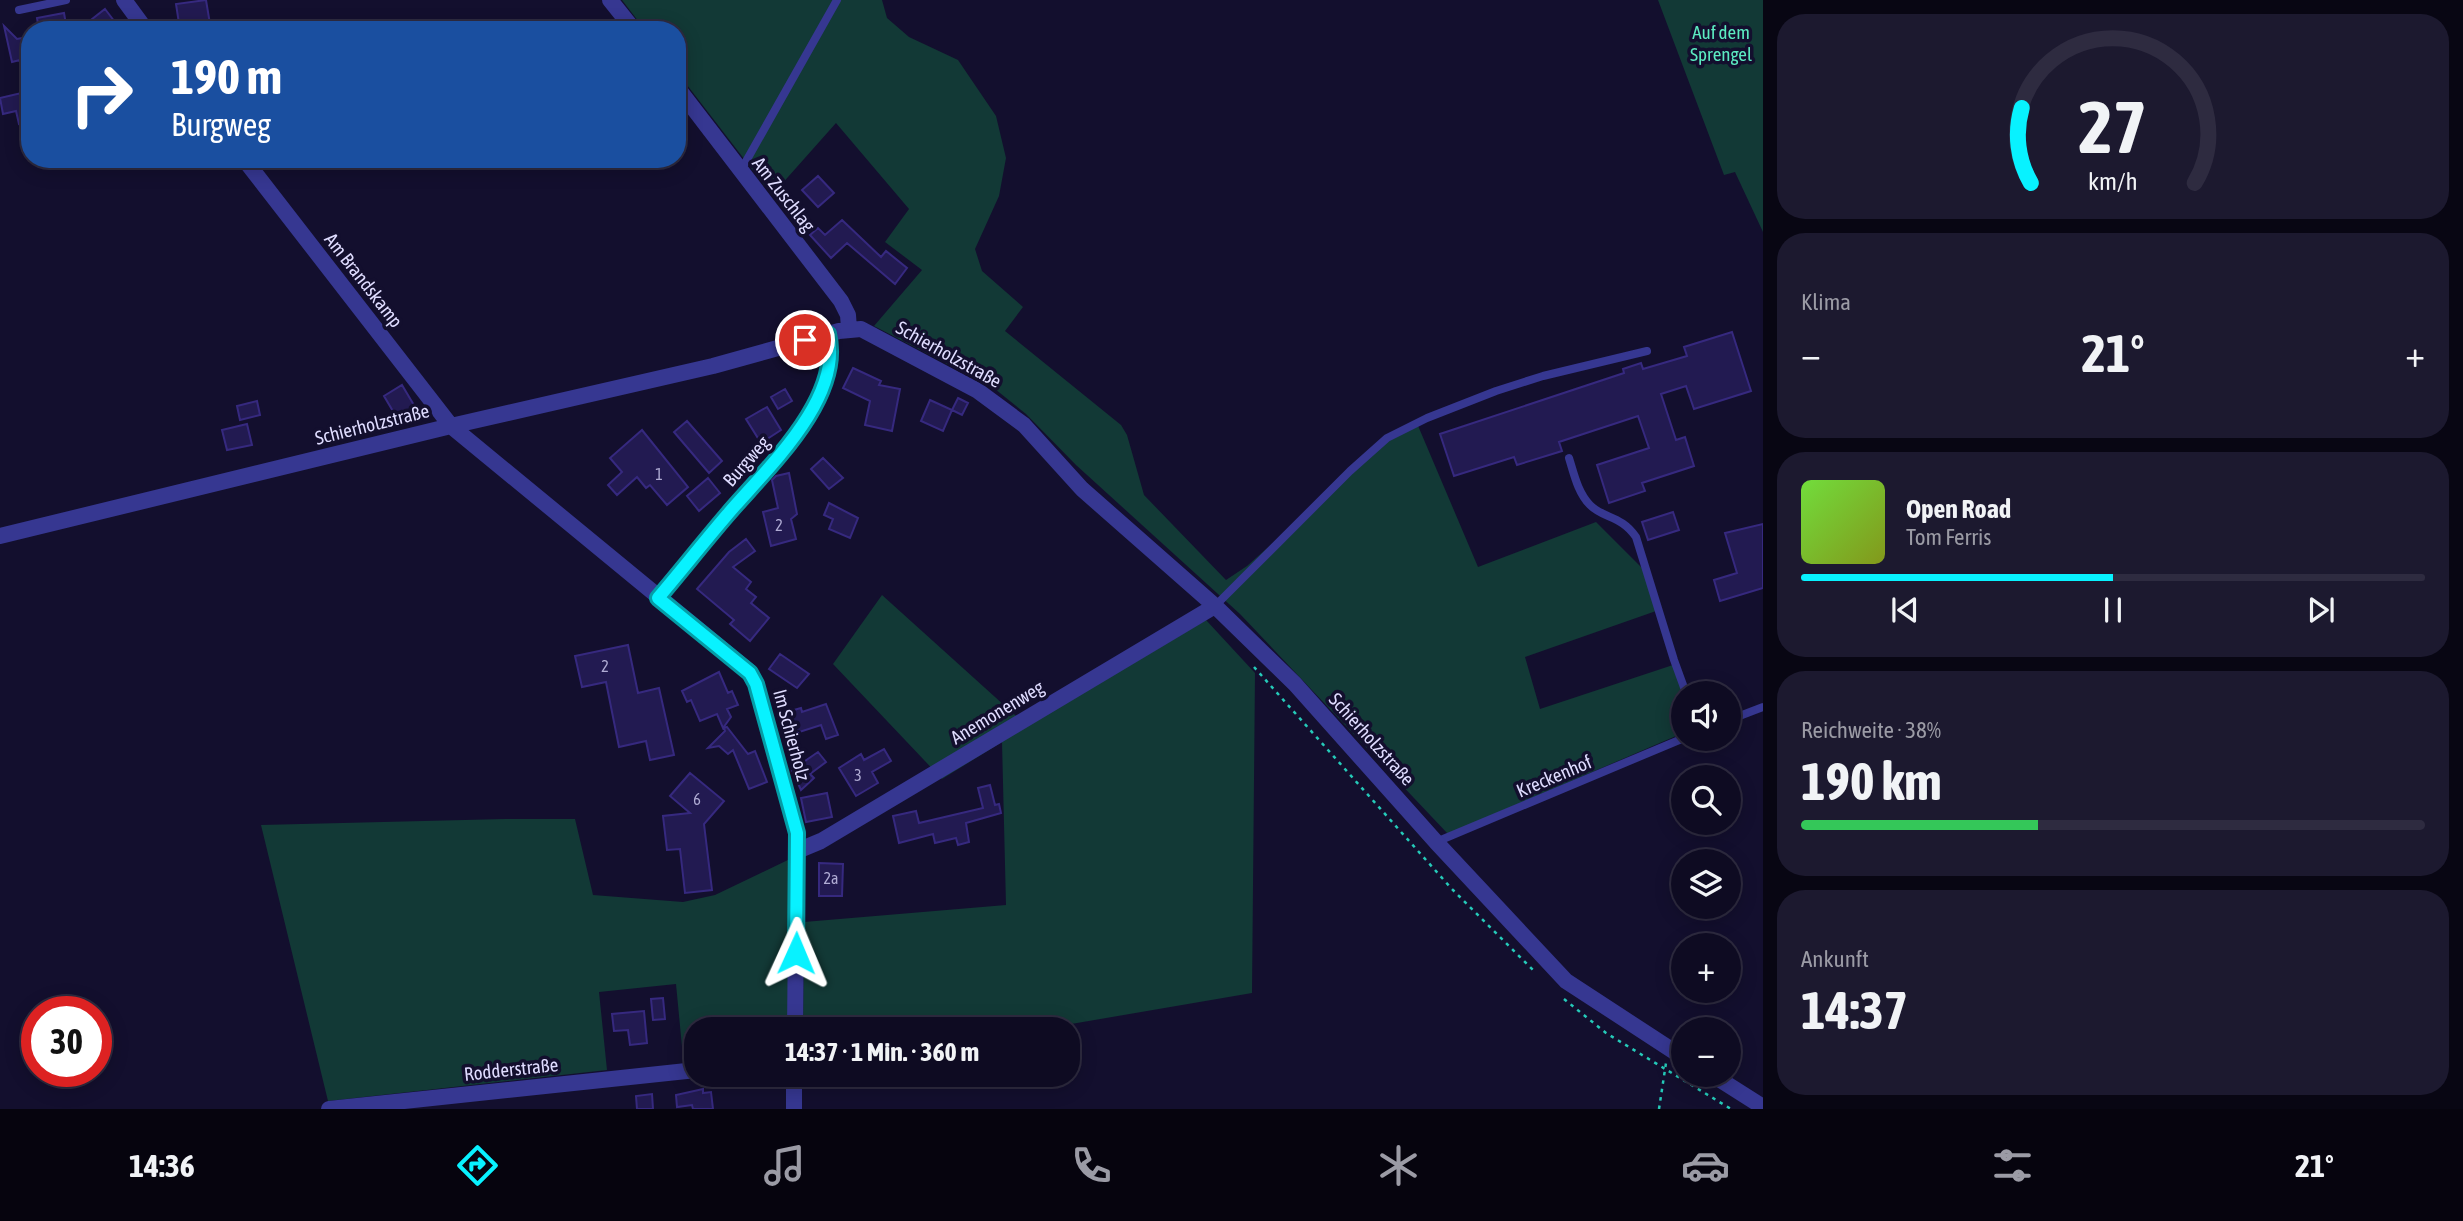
<!DOCTYPE html>
<html lang="de">
<meta charset="utf-8">
<style>
:root{--surface:#0e0b22;--page:#1c192f;--text:#f1f3f6;--muted:#9b9ba5;--line:#2e2b40;--accent:#08f2ff}
body{margin:0;font-family:"Asap Condensed",sans-serif;background:var(--page);color:var(--text);height:100vh;display:flex;flex-direction:column;font-size:26px;white-space:nowrap}
*{box-sizing:border-box;margin:0}
p{font-size:23px;color:var(--muted)}
.icon{flex:none;width:38px;height:38px;fill:none;stroke:currentColor;stroke-width:2;stroke-linecap:round;stroke-linejoin:round}
.map{position:relative;flex:1;overflow:hidden}
.drawer{display:flex;flex-direction:column;gap:14px;padding:14px;background:#080613;width:700px}
.drawer>*{flex:none}
.hud{position:absolute;left:21px;top:21px;width:665px;height:147px;border-radius:28px;box-shadow:0 4px 18px #0003,0 0 0 2px var(--line);background:#1a4fa0;color:#fff;overflow:hidden}
.tools{position:absolute;left:1671px;top:681px;display:grid;gap:14px}
.tools a{display:grid;place-items:center;width:70px;height:70px;border-radius:50%;background:var(--surface);box-shadow:0 4px 18px #0003,0 0 0 2px var(--line);font-size:35px}
.speed{position:absolute;left:21px;top:996px;display:flex;gap:14px;font-size:35px;font-weight:700;text-align:center}
.speed>*{display:grid;place-content:center;width:91px;height:91px;border-radius:50%;background:var(--surface);box-shadow:0 4px 18px #0003,0 0 0 2px var(--line);line-height:1}
.speed .limit{border:10px solid #d22;background:#fff;color:#111}
.pin{position:absolute;display:grid;place-items:center;width:60px;height:60px;color:#fff;margin:-30px;border:4px solid #fff;border-radius:50%;box-shadow:0 2px 7px #0007}
.me{position:absolute;width:77px;margin:-38px;rotate:1deg;stroke-linejoin:round;filter:drop-shadow(0 0 5px #0008)}
.turn{display:flex;align-items:center;gap:24px;height:147px;padding:0 35px;font-size:32px}
.turn .icon{width:91px;height:91px;stroke-width:2.5}
.turn b{display:block;font-size:49px;line-height:60px}
.big{font-size:52px;font-weight:700;line-height:1.1}
.drawer .card{flex:1;display:flex;flex-direction:column;justify-content:center;gap:10px;min-width:0;padding:0 24px;border-radius:28px;background:var(--page)}
.drawer .dial{align-items:center;gap:0}
.dial svg{height:182px;overflow:visible;fill:none;stroke:var(--line);stroke-width:7;stroke-linecap:round;text-anchor:middle}
.dial text{fill:var(--text);stroke:none}
.song{display:flex;align-items:center;gap:21px}
.cover{width:84px;height:84px;border-radius:10px;background:linear-gradient(135deg,hsl(100 70% 55%),hsl(70 70% 35%))}
.played{height:7px;border-radius:4px;background:linear-gradient(90deg,var(--accent) 50%,var(--line) 50%)}
.keys{display:flex;justify-content:space-around;direction:ltr}
.heat{display:flex;justify-content:space-between;align-items:center;font-size:38px;direction:ltr}
.charge{height:10px;border-radius:5px;background:linear-gradient(90deg,#34c759 38%,var(--line) 0)}
.trip{position:absolute;left:684px;top:1017px;width:396px;height:70px;border-radius:28px;background:var(--surface);box-shadow:0 4px 18px #0003,0 0 0 2px var(--line);font-weight:700;line-height:70px;text-align:center}
.tabs{display:flex;height:112px;justify-content:space-around;align-items:center;background:#06040e;color:var(--muted)}
.tabs .icon{width:49px;height:49px}
.tabs .on{color:var(--accent)}
.tabs b{font-size:32px;color:var(--text)}
main{display:flex;flex:1;min-height:0}
.map>svg:first-child{display:block}
.green{fill:#123936}
.building{fill:#221a51;stroke:#36297f;stroke-width:2}
.lines{fill:none;stroke-linecap:round;stroke-linejoin:round}
.path{stroke:#25cab9;stroke-width:2.5;stroke-dasharray:3.5 5;stroke-linecap:butt}
.lane{stroke:#363791;stroke-width:8}
.street{stroke:#363791;stroke-width:16}
.route-casing{stroke:#059da6;stroke-width:18}
.route{stroke:#08f2ff;stroke-width:12}
.labels{text-anchor:middle;dominant-baseline:central;stroke-width:7;stroke-linejoin:round;paint-order:stroke}
.number-label{font-size:16px;fill:#b0acd4}
.park-label{font-size:19px;fill:#5cebc1;stroke:#130f2e}
.street-label{font-size:19px;fill:#dfdcff;stroke:#130f2e}
</style>
<main>
<div class="map">
<svg width="1763" height="1109" viewBox="0 0 1763 1109">
<rect width="100%" height="100%" fill="#130f2e"/>
<path class="green" d="M622,0H882L887,18L909,37L958,60L996,116L1006,158L999,196L975,249L982,271L1023,307L1005,331L1121,425L1127,435L1144,495L1226,580L1247,566L1389,439L1416,421L1478,567L1596,522L1644,570L1656,611L1525,657L1540,709L1673,665L1683,693V733L1448,834L1240,614L1076,465L1026,414L995,389L874,326L922,270L885,242L909,209L836,123L772,195L677,72V30H645Z
M1658,0H1763V232L1735,172L1724,175Z
M882,595L1027,726L1206,620L1255,673L1252,993L1042,1029H803L804,922L1006,905L1002,742L942,779L833,664Z
M505,819H575L593,895L683,902L715,895L790,859L788,1029H696V1056L683,1057L676,984L599,992L607,1070L328,1101L261,825Z"/>
<path class="building" d="M206,0L211,30H180L176,4Z
M105,9L121,30H78Z
M64,13L67,30H39L37,18Z
M4,26L17,39L28,37L30,84H25L20,60L12,62Z
M30,91V122L19,124L16,111L3,114L0,98Z
M818,176L834,193L818,207L802,190Z
M842,220L881,257L886,251L907,268L895,284L847,243L831,258L810,235L818,228L825,235Z
M1732,332L1751,391L1694,409L1686,386L1661,394L1676,440L1685,437L1694,466L1642,483L1645,491L1609,503L1597,465L1649,448L1638,416L1559,442L1562,451L1517,465L1514,457L1454,476L1440,434L1624,373L1623,369L1641,363L1643,369L1687,356L1684,347Z
M853,368L881,381L879,385L900,389L892,431L865,425L870,401L843,388Z
M402,385L418,412L400,423L384,396Z
M785,389L792,401L778,409L771,397Z
M958,398L968,403L962,415L952,410Z
M930,400L952,410L943,431L921,421Z
M257,401L260,415L240,420L237,406Z
M767,407L781,430L761,443L746,419Z
M687,421L722,461L709,473L674,432Z
M247,424L252,445L227,450L222,430Z
M642,430L688,487L667,505L650,485L646,488L637,477L617,495L608,485L622,472L610,458Z
M823,458L843,478L829,489L811,469Z
M789,473L797,514L791,519L796,539L771,546L763,512L778,508L772,480L776,476Z
M708,478L720,493L699,511L687,496Z
M829,503L858,518L850,538L829,529L833,519L824,515Z
M1673,512L1679,530L1648,540L1642,522Z
M1763,524V588L1720,601L1714,580L1737,573L1725,533Z
M746,539L755,551L733,567L751,582L746,589L756,597L751,603L769,618L750,641L730,624L734,620L697,589L729,552Z
M628,645L638,693L659,688L674,755L650,760L646,741L619,747L606,682L582,687L575,656Z
M780,654L809,674L797,688L769,669Z
M719,672L728,693L732,691L738,705L727,709L731,717L723,728L717,714L700,721L691,700L687,702L682,691Z
M826,704L838,735L826,739L821,725L790,735L783,713L801,708L802,712Z
M727,727L748,754L755,751L767,782L749,789L733,750L728,754L719,746L708,748L725,731L724,728Z
M884,749L891,761L872,772L878,783L856,796L839,768L861,754L864,760Z
M818,752L826,762L810,774L814,778L801,790L792,770Z
M690,773L724,801L704,824L712,890L685,893L680,849L667,850L663,816L690,813L670,796Z
M990,785L995,805L999,804L1001,813L966,823L969,842L958,845L956,838L935,843L933,834L899,843L893,816L916,811L919,823L983,808L978,788Z
M827,793L832,817L806,822L801,798Z
M819,863L843,864L842,896H819Z
M663,998L665,1019L653,1020L651,999Z
M644,1011L647,1043L630,1045L628,1030L614,1031L612,1014Z
M703,1089V1093L711,1092L713,1109H693L692,1105L677,1107L676,1095Z
M652,1094L653,1109H637L636,1096Z"/>
<g class="lines">
<path class="path" d="M1254,667L1451,888L1536,973
M1564,999L1606,1033L1731,1109
M1659,1109L1666,1063"/>
<path class="lane" d="M19,10L66,0
M740,172L837,0
M1569,458C1574,474 1578,493 1590,505C1604,519 1621,515 1636,537L1674,660L1686,693
M1215,606L1350,471L1387,438L1427,418L1496,391L1543,376L1647,351
M1729,720L1763,707
M1436,842L1684,738"/>
<path class="street" d="M124,0L146,30
M610,0L634,30
M677,87L841,301L848,315L849,329
M244,159L451,426L750,672L756,684L797,833L795,1029
M0,536L451,426L713,366L839,331L861,329L978,391L1024,425L1082,489L1215,606L1295,684L1436,842L1566,981L1684,1058
M658,598C681,570 703,543 727,515C765,470 844,399 828,334
M797,851L821,841L1215,606
M1711,1074L1763,1107
M329,1109L696,1070
M794,1109V1074"/>
</g>
<g class="lines">
<defs>
<path id="route" d="M796,953L797,833L756,684L750,673L658,598C681,571 703,543 727,515C765,470 844,399 828,334L805,340"/>
</defs>
<use href="#route" class="route-casing"/>
<use href="#route" class="route"/>
</g>
<g class="labels">
<g class="number-label">
<text x="659" y="474">1</text>
<text x="779" y="525">2</text>
<text x="605" y="666">2</text>
<text x="858" y="775">3</text>
<text x="697" y="799">6</text>
<text x="831" y="878">2a</text>
</g>
<g class="park-label">
<text x="1721" y="32">Auf dem<tspan x="1721" dy="22">Sprengel</tspan></text>
</g>
<g class="street-label">
<text transform="translate(784 194) rotate(52)">Am Zuschlag</text>
<text transform="translate(364 280) rotate(52)">Am Brandskamp</text>
<text transform="translate(949 354) rotate(29)">Schierholzstraße</text>
<text transform="translate(372 424) rotate(-14)">Schierholzstraße</text>
<text transform="translate(746 461) rotate(-49)">Burgweg</text>
<text transform="translate(997 712) rotate(-31)">Anemonenweg</text>
<text transform="translate(792 735) rotate(75)">Im Schierholz</text>
<text transform="translate(1372 739) rotate(48)">Schierholzstraße</text>
<text transform="translate(1554 776) rotate(-23)">Kreckenhof</text>
<text transform="translate(511 1069) rotate(-6)">Rodderstraße</text>
</g>
</g>
</svg>
<div class="tools">
<a><svg class="icon" aria-label="sound" viewBox="0 0 24 24"><path d="M4 9h4l5-4v14l-5-4H4zM17 9q2 3 0 6"/></svg></a>
<a><svg class="icon" aria-label="search" viewBox="0 0 24 24"><circle cx="10" cy="10" r="6"/><path d="M15 15l6 6"/></svg></a>
<a><svg class="icon" aria-label="layers" viewBox="0 0 24 24"><path d="M12 4l9 5-9 5-9-5zM3 14l9 5 9-5"/></svg></a>
<a>+</a>
<a>−</a>
</div>
<div class="speed"><div class="limit">30</div></div>
<div class="pin" style="left:805px;top:340px;background:#d93025"><svg class="icon" aria-label="arrive" viewBox="0 0 24 24"><path d="M6 21V4h12l-3 4 3 4H6"/></svg></div>
<svg class="me" style="left:796px;top:953px" viewBox="-20 -20 40 40"><path d="M0-17L14 15 0 8-14 15z" fill="#08f2ff" stroke="#fff" stroke-width="4"/></svg>
<div class="trip">14:37 · 1 Min. · 360 m</div>
<div class="hud">
<div class="turn"><svg class="icon" aria-label="right" viewBox="0 0 24 24"><path d="M7 20v-9h11M14 6l5 5-5 5"/></svg><div><b>190 m</b>Burgweg</div></div>
</div>
</div>
<section class="drawer">
<div class="card dial"><svg viewBox="0 0 100 80">
<path d="M14 69A42 42 0 1 1 86 69"/>
<path d="M14 69A42 42 0 0 1 10 36" stroke="#08f2ff"/>
<text x="50" y="56" font-size="32" font-weight="700">27</text>
<text x="50" y="72" font-size="11">km/h</text>
</svg></div>
<div class="card"><p>Klima</p>
<div class="heat"><a>−</a><b class="big">21°</b><a>+</a></div>
</div>
<div class="card">
<div class="song"><i class="cover"></i><div><b>Open Road</b><p>Tom Ferris</p></div></div>
<div class="played"></div>
<div class="keys"><svg class="icon" aria-label="previous" viewBox="0 0 24 24"><path d="M18 5L8 12l10 7zM5 5v14"/></svg><svg class="icon" aria-label="pause" viewBox="0 0 24 24"><path d="M8 5v14M16 5v14"/></svg><svg class="icon" aria-label="next" viewBox="0 0 24 24"><path d="M6 5l10 7-10 7zM19 5v14"/></svg></div>
</div>
<div class="card"><p>Reichweite · 38%</p><b class="big">190 km</b><div class="charge"></div></div>
<div class="card"><p>Ankunft</p><b class="big">14:37</b></div>
</section>
</main>
<nav class="tabs">
<b>14:36</b>
<svg class="icon on" aria-label="directions" viewBox="0 0 24 24"><path d="M12 3l9 9-9 9-9-9zM9 14v-3h6M13 9l2 2-2 2"/></svg>
<svg class="icon" aria-label="music" viewBox="0 0 24 24"><path d="M9 18V5l10-2v13"/><circle cx="6" cy="18" r="3"/><circle cx="16" cy="16" r="3"/></svg>
<svg class="icon" aria-label="phone" viewBox="0 0 24 24"><path d="M5 4h4l2 5-3 2q2 4 5 5l2-3 5 2v4C11 20 4 13 5 4z"/></svg>
<svg class="icon" aria-label="climate" viewBox="0 0 24 24"><path d="M12 3v18M4 7l16 10M4 17L20 7"/></svg>
<svg class="icon" aria-label="car" viewBox="0 0 24 24"><path d="M5 17H2v-5l4-1 3-4h7l3 4 3 1v5h-3M9 17h6M6 11h13"/><circle cx="7" cy="17" r="2"/><circle cx="17" cy="17" r="2"/></svg>
<svg class="icon" aria-label="filters" viewBox="0 0 24 24"><path d="M4 7h16M4 17h16"/><circle cx="9" cy="7" r="2"/><circle cx="15" cy="17" r="2"/></svg>
<b>21°</b>
</nav>
